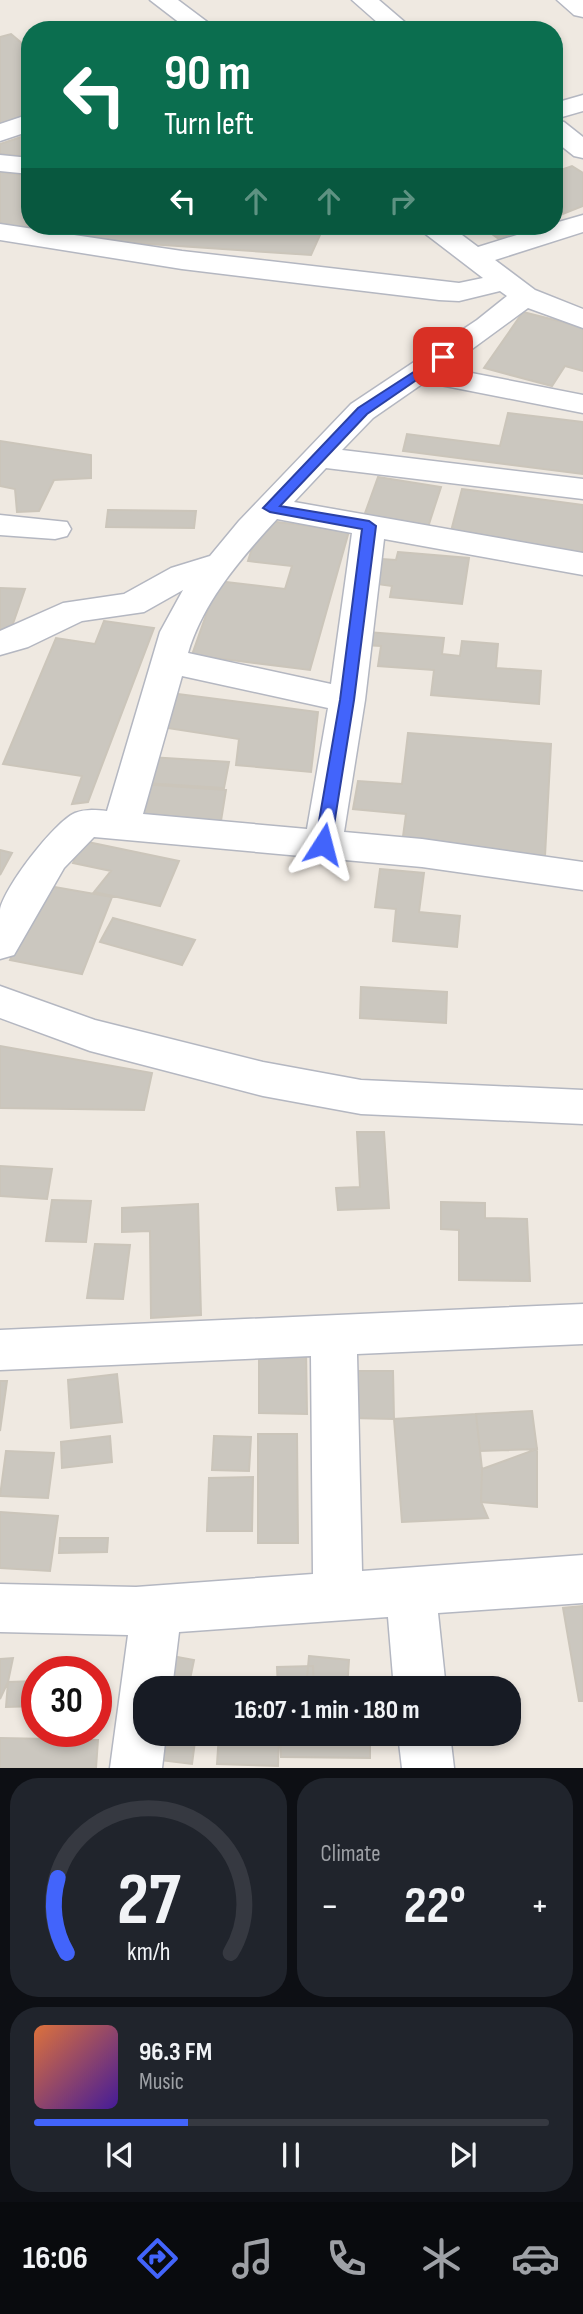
<!DOCTYPE html>
<meta charset="utf-8">
<style>
:root{--surface:#171b24;--page:#20242c;--text:#f1f3f6;--muted:#9ea1a6;--line:#363941;--accent:#4264fb}
body{margin:0;font-family:"Sofia Sans Condensed",sans-serif;background:var(--page);color:var(--text);height:100vh;display:flex;flex-direction:column;font-size:26px;white-space:nowrap}
*{box-sizing:border-box;margin:0}
p{font-size:23px;color:var(--muted)}
.icon{flex:none;width:38px;height:38px;fill:none;stroke:currentColor;stroke-width:2;stroke-linecap:round;stroke-linejoin:round}
.map{position:relative;height:1768px;overflow:hidden}
.side{display:flex;flex-direction:column;gap:10px;padding:10px;background:#0d0f14;flex:1}
.side>*{flex:none}
.guide{position:absolute;left:21px;top:21px;width:542px;height:214px;border-radius:28px;box-shadow:0 4px 10px #0003;background:#0b6e4f;color:#fff;overflow:hidden}
.speed{position:absolute;left:21px;top:1656px;display:flex;gap:14px;font-size:35px;font-weight:700;text-align:center}
.speed>*{display:grid;place-content:center;width:91px;height:91px;border-radius:50%;background:var(--surface);box-shadow:0 4px 10px #0003;line-height:1}
.speed .limit{border:10px solid #d22;background:#fff;color:#111}
.pin{position:absolute;display:grid;place-items:center;width:60px;height:60px;color:#fff;margin:-30px;border-radius:14px;box-shadow:0 4px 10px #0006}
.me{position:absolute;width:77px;margin:-38px;rotate:9deg;stroke-linejoin:round;filter:drop-shadow(0 0 5px #0008)}
.turn{display:flex;align-items:center;gap:24px;height:147px;padding:0 28px;font-size:32px}
.turn .icon{width:91px;height:91px;stroke-width:2.5}
.turn b{display:block;font-size:49px;line-height:60px}
.lanes{display:flex;align-items:center;height:66px;padding:0 28px;background:#0003;justify-content:center;gap:35px;direction:ltr}
.lanes .off{opacity:.35}
.big{font-size:52px;font-weight:700;line-height:1.1}
.side .tile{flex:1;display:flex;flex-direction:column;justify-content:center;gap:10px;min-width:0;padding:0 24px;border-radius:28px;background:var(--page)}
.side .dial{align-items:center;gap:0}
.dial svg{height:182px;overflow:visible;fill:none;stroke:var(--line);stroke-width:7;stroke-linecap:round;text-anchor:middle}
.dial text{fill:var(--text);stroke:none}
.song{display:flex;align-items:center;gap:21px}
.cover{width:84px;height:84px;border-radius:10px;background:linear-gradient(135deg,hsl(20 70% 55%),hsl(260 70% 35%))}
.played{height:7px;border-radius:4px;background:linear-gradient(90deg,var(--accent) 30%,var(--line) 30%)}
.keys{display:flex;justify-content:space-around;direction:ltr}
.heat{display:flex;justify-content:space-between;align-items:center;font-size:38px;direction:ltr}
.side .tiles{flex:1;display:grid;gap:10px;grid-template-columns:1fr 1fr}
.tile:last-child{grid-column:span 2}
.trip{position:absolute;left:133px;top:1676px;width:388px;height:70px;border-radius:28px;background:var(--surface);box-shadow:0 4px 10px #0003;font-weight:700;line-height:70px;text-align:center}
.menu{display:flex;height:112px;justify-content:space-around;align-items:center;background:#090b0e;color:var(--muted)}
.menu .icon{width:49px;height:49px}
.menu .selected{color:var(--accent)}
.menu b{font-size:32px;color:var(--text)}
.map>svg:first-child{display:block}
.building{fill:#cbc7bf;stroke:#cbc5ba;stroke-width:2}
.lines{fill:none;stroke-linecap:round;stroke-linejoin:round}
.street-casing{stroke:#b4b7c1;stroke-width:3}
.street{fill:#fff;fill-rule:evenodd}
.route{fill:#4264fb;stroke:#2b41a3;stroke-width:2}
</style>
<div class="map">
<svg width="583" height="1768" viewBox="0 0 583 1768">
<rect width="100%" height="100%" fill="#efe9e1"/>
<path class="building" d="M11,34L30,50V89L24,90L30,95V114L0,124V37Z
M30,134V157L0,154V144Z
M572,166L583,173V206L555,217V172Z
M0,172L30,176V226H324L311,255L74,239L0,223Z
M481,226H532L499,239Z
M523,312L583,327V371L565,366L552,386L484,368Z
M508,413L583,422V474L403,451L407,434L500,446Z
M0,441L91,455V478L54,480L39,511L17,512L15,489L0,486Z
M378,477L441,487L428,527L364,516Z
M462,489L583,505V553L450,535Z
M108,510L196,511L194,528L106,527Z
M261,520L349,531L310,670L192,655L218,581L285,589L292,566L248,561Z
M398,552L469,558L462,604L390,597L392,586L377,584L382,559L396,560Z
M0,588L25,589L8,638H0Z
M104,621L154,628L88,802L72,804L82,776L3,764L56,638L95,644Z
M367,632L444,638L442,654L460,656L462,641L498,644L496,668L541,671L539,704L431,695L434,670L378,666L381,646L365,645Z
M170,693L318,712L311,772L236,765L239,739L161,727Z
M408,733L551,744L545,856L402,844L406,814L353,809L358,781L402,784Z
M149,757L229,762L224,788L144,783Z
M142,784L226,790L221,821L136,815Z
M83,841L179,861L160,906L94,892L111,871L73,863Z
M0,850L12,853L0,875Z
M380,869L424,873L419,912L460,916L457,947L393,941L396,909L375,907Z
M43,885L112,897L82,974L10,960Z
M113,918L195,940L182,965L100,942Z
M361,987L447,992L446,1023L360,1018Z
M0,1046L152,1073L144,1110L0,1108Z
M357,1132H384L389,1208L338,1210L336,1188L360,1187Z
M0,1166L52,1169L47,1199L0,1196Z
M52,1200L91,1201L86,1242L46,1241Z
M441,1202L485,1203V1218L527,1219L530,1281L459,1280V1230L441,1229Z
M198,1204L201,1315L151,1318L150,1231L122,1232V1208Z
M95,1244L130,1245L123,1299L87,1298Z
M259,1346L306,1347L307,1414L259,1413Z
M351,1371H393L394,1419L351,1418Z
M117,1374L122,1422L71,1428L68,1380Z
M0,1381H7L0,1431Z
M532,1411L537,1449L480,1451L476,1414Z
M476,1414L482,1469L481,1502L488,1518L402,1522L394,1419Z
M258,1434H297L298,1543H258Z
M110,1436L112,1462L62,1468L61,1442Z
M214,1436L251,1437L249,1471L212,1470Z
M537,1449V1507L481,1502L482,1469Z
M6,1451L54,1453L48,1498L0,1496Z
M253,1477L252,1531H207L209,1478Z
M0,1512L58,1516L50,1571L0,1568Z
M60,1538H108L107,1552L59,1553Z
M583,1606V1701H579L563,1608Z
M161,1654L194,1660L188,1689L154,1685Z
M309,1656L349,1660L347,1689H306Z
M13,1658L8,1682L0,1699V1659Z
M313,1666L314,1689H278L277,1667Z
M96,1678H104L103,1703H96Z
M37,1681V1706L6,1707L8,1682Z
M162,1734H196L192,1764L159,1760Z
M219,1734H279L278,1766L217,1764Z
M280,1734H370V1758L281,1757Z
M0,1738L98,1740L96,1768H0Z"/>
<g class="lines">
<defs>
<path id="street" d="M150,0H178L218,30H189Z
M352,0H379L414,30H386Z
M557,0H583V17L574,15Z
M583,95V111L555,119V103Z
M30,114V131L0,141V124Z
M555,120L564,122L583,137V158L574,156L555,141Z
M0,155L30,158V174L0,171Z
M583,215V232L495,260L535,290L583,309V328L528,308L446,368L583,395V413L425,382L373,418L342,450L583,479V499L326,468L294,502L583,553V575L384,539L365,700L344,832L422,839L583,862V890L422,867L94,837L64,868L14,955L0,959C0,943 0,926 0,910C3,889 54,822 75,813C85,809 95,810 107,811L160,632L183,590L144,612L82,621L28,647L0,655V631L63,603L124,594L171,568L210,556L239,521L351,404L477,320L507,296L500,291L459,301L439,300L182,269L0,240V224L182,251L459,283L483,278L423,232L419,226H450L478,247L546,226H555V223ZM277,519L352,533L331,684L188,653C203,602 241,558 277,519ZM182,676L328,708L307,829L143,814Z
M0,515L67,522L71,529L67,536L55,539L0,535Z
M0,986L95,1020L263,1062L361,1080L583,1090V1124L361,1114L263,1096L90,1051L0,1018Z
M583,1304V1344L357,1354L362,1571L583,1555V1603L438,1613L446,1689H394L388,1617L179,1632L172,1689H145V1734H166L162,1768H110L128,1635L0,1632V1584L136,1587L313,1574L311,1356L0,1370V1330Z
M398,1734H450L454,1768H402Z"/>
</defs>
<use href="#street" class="street-casing"/>
<use href="#street" class="street"/>
</g>
<path class="route" d="M443,353L447,354V359L367,414L280,506L369,521L376,526L354,700L331,844L323,850L315,844L340,700L362,529L270,512L263,508L358,408Z"/>
</svg>
<div class="speed"><div class="limit">30</div></div>
<div class="pin" style="left:443px;top:357px;background:#d93025"><svg class="icon" aria-label="arrive" viewBox="0 0 24 24"><path d="M6 21V4h12l-3 4 3 4H6"/></svg></div>
<svg class="me" style="left:323px;top:844px" viewBox="-20 -20 40 40"><path d="M0-17L14 15 0 8-14 15z" fill="#4264fb" stroke="#fff" stroke-width="4"/></svg>
<div class="trip">16:07 · 1 min · 180 m</div>
<div class="guide">
<div class="turn"><svg class="icon" aria-label="left" viewBox="0 0 24 24"><path d="M17 20v-9H6M10 6l-5 5 5 5"/></svg><div><b>90 m</b>Turn left</div></div>
<div class="lanes"><svg class="icon" aria-label="left" viewBox="0 0 24 24"><path d="M17 20v-9H6M10 6l-5 5 5 5"/></svg><svg class="icon off" aria-label="ahead" viewBox="0 0 24 24"><path d="M12 20V5M6 11l6-6 6 6"/></svg><svg class="icon off" aria-label="ahead" viewBox="0 0 24 24"><path d="M12 20V5M6 11l6-6 6 6"/></svg><svg class="icon off" aria-label="right" viewBox="0 0 24 24"><path d="M7 20v-9h11M14 6l5 5-5 5"/></svg></div>
</div>
</div>
<section class="side">
<div class="tiles">
<div class="tile dial"><svg viewBox="0 0 100 80">
<path d="M14 69A42 42 0 1 1 86 69"/>
<path d="M14 69A42 42 0 0 1 10 36" stroke="#4264fb"/>
<text x="50" y="56" font-size="32" font-weight="700">27</text>
<text x="50" y="72" font-size="11">km/h</text>
</svg></div>
<div class="tile"><p>Climate</p>
<div class="heat"><a>−</a><b class="big">22°</b><a>+</a></div>
</div>
<div class="tile">
<div class="song"><i class="cover"></i><div><b>96.3 FM</b><p>Music</p></div></div>
<div class="played"></div>
<div class="keys"><svg class="icon" aria-label="previous" viewBox="0 0 24 24"><path d="M18 5L8 12l10 7zM5 5v14"/></svg><svg class="icon" aria-label="pause" viewBox="0 0 24 24"><path d="M8 5v14M16 5v14"/></svg><svg class="icon" aria-label="next" viewBox="0 0 24 24"><path d="M6 5l10 7-10 7zM19 5v14"/></svg></div>
</div>
</div>
</section>
<nav class="menu">
<b>16:06</b>
<svg class="icon selected" aria-label="directions" viewBox="0 0 24 24"><path d="M12 3l9 9-9 9-9-9zM9 14v-3h6M13 9l2 2-2 2"/></svg>
<svg class="icon" aria-label="music" viewBox="0 0 24 24"><path d="M9 18V5l10-2v13"/><circle cx="6" cy="18" r="3"/><circle cx="16" cy="16" r="3"/></svg>
<svg class="icon" aria-label="phone" viewBox="0 0 24 24"><path d="M5 4h4l2 5-3 2q2 4 5 5l2-3 5 2v4C11 20 4 13 5 4z"/></svg>
<svg class="icon" aria-label="climate" viewBox="0 0 24 24"><path d="M12 3v18M4 7l16 10M4 17L20 7"/></svg>
<svg class="icon" aria-label="car" viewBox="0 0 24 24"><path d="M5 17H2v-5l4-1 3-4h7l3 4 3 1v5h-3M9 17h6M6 11h13"/><circle cx="7" cy="17" r="2"/><circle cx="17" cy="17" r="2"/></svg>
</nav>
